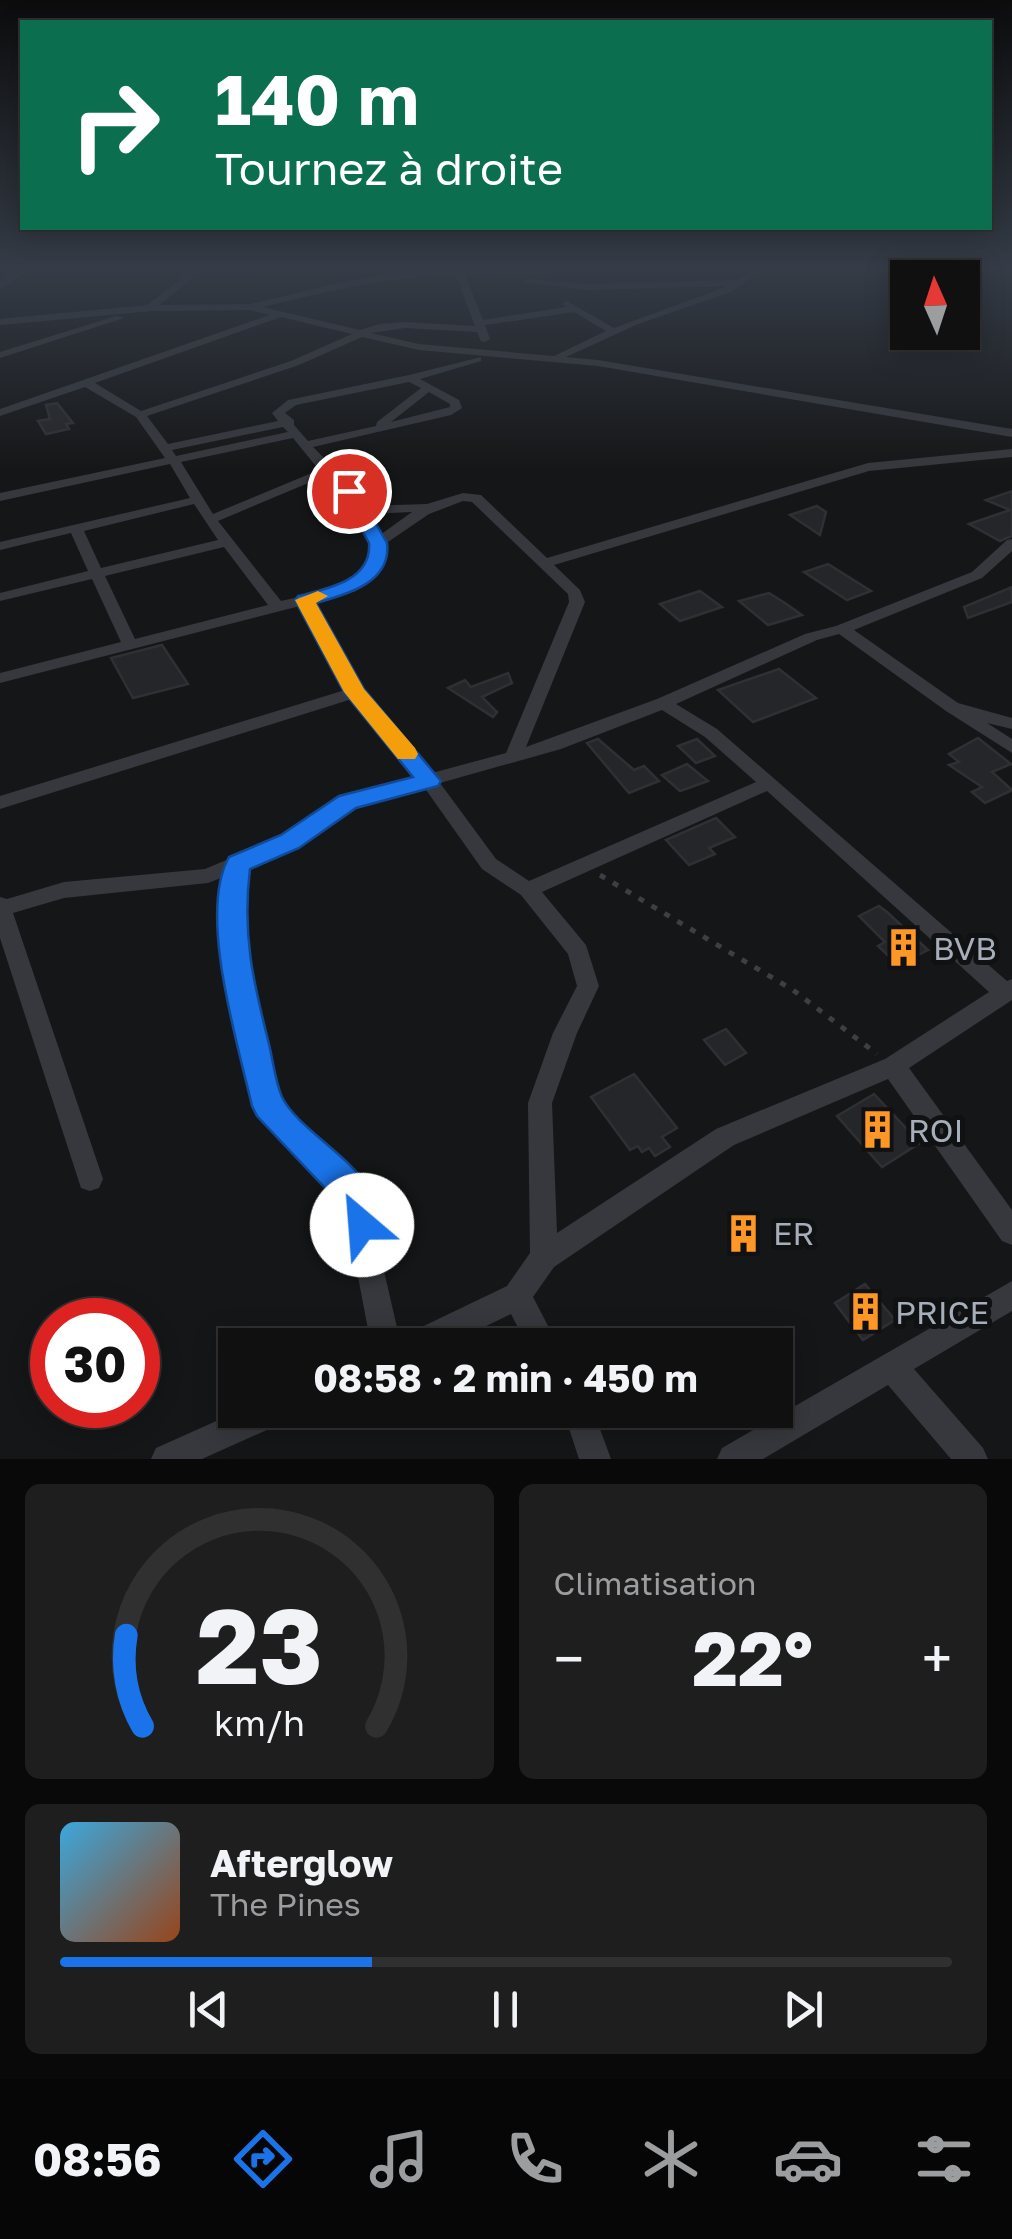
<!DOCTYPE html>
<html lang="fr">
<meta charset="utf-8">
<style>
:root{--surface:#101011;--page:#1e1e1f;--text:#f1f3f6;--muted:#9c9d9f;--line:#303031;--accent:#1a73e8}
body{margin:0;font-family:"Golos Text",sans-serif;background:var(--page);color:var(--text);height:100vh;display:flex;flex-direction:column;font-size:38px;white-space:nowrap}
*{box-sizing:border-box;margin:0}
p{font-size:32px;color:var(--muted)}
.icon{flex:none;width:55px;height:55px;fill:none;stroke:currentColor;stroke-width:2;stroke-linecap:round;stroke-linejoin:round}
.map{position:relative;height:1459px;overflow:hidden}
.details{display:flex;flex-direction:column;gap:25px;padding:25px;background:#090909;flex:1}
.details>*{flex:none}
.guide{position:absolute;left:20px;top:20px;width:972px;height:210px;border-radius:0px;box-shadow:0 5px 25px #0003,0 0 0 2px var(--line);background:#0b6e4f;color:#fff;overflow:hidden}
.needle{width:65px;rotate:357deg}
.tools{position:absolute;left:890px;top:260px;display:grid;gap:20px}
.tools a{display:grid;place-items:center;width:90px;height:90px;border-radius:0px;background:var(--surface);box-shadow:0 5px 25px #0003,0 0 0 2px var(--line);font-size:50px}
.speed{position:absolute;left:30px;top:1298px;display:flex;gap:20px;font-size:50px;font-weight:700;text-align:center}
.speed>*{display:grid;place-content:center;width:130px;height:130px;border-radius:50%;background:var(--surface);box-shadow:0 5px 25px #0003,0 0 0 2px var(--line);line-height:1}
.speed .limit{border:15px solid #d22;background:#fff;color:#111}
.pin{position:absolute;display:grid;place-items:center;width:85px;height:85px;color:#fff;margin:-42px;border:5px solid #fff;border-radius:50%;box-shadow:0 2px 10px #0007}
.me{position:absolute;width:110px;margin:-55px;rotate:333deg;stroke-linejoin:round;filter:drop-shadow(0 0 8px #0008)}
.turn{display:flex;align-items:center;gap:35px;height:210px;padding:0 30px;font-size:45px}
.turn .icon{width:130px;height:130px;stroke-width:2.5}
.turn b{display:block;font-size:70px;line-height:85px}
.big{font-size:75px;font-weight:700;line-height:1.1}
.details .card{flex:1;display:flex;flex-direction:column;justify-content:center;gap:15px;min-width:0;padding:0 35px;border-radius:15px;background:var(--page)}
.details .dial{align-items:center;gap:0}
.dial svg{height:260px;overflow:visible;fill:none;stroke:var(--line);stroke-width:7;stroke-linecap:round;text-anchor:middle}
.dial text{fill:var(--text);stroke:none}
.song{display:flex;align-items:center;gap:30px}
.cover{width:120px;height:120px;border-radius:15px;background:linear-gradient(135deg,hsl(200 70% 55%),hsl(20 70% 35%))}
.played{height:10px;border-radius:5px;background:linear-gradient(90deg,var(--accent) 35%,var(--line) 35%)}
.keys{display:flex;justify-content:space-around;direction:ltr}
.heat{display:flex;justify-content:space-between;align-items:center;font-size:55px;direction:ltr}
.details .tiles{flex:1;display:grid;gap:25px;grid-template-columns:1fr 1fr}
.card:last-child{grid-column:span 2}
.trip{position:absolute;left:218px;top:1328px;width:575px;height:100px;border-radius:0px;background:var(--surface);box-shadow:0 5px 25px #0003,0 0 0 2px var(--line);font-weight:700;line-height:100px;text-align:center}
.menu{display:flex;height:160px;justify-content:space-around;align-items:center;background:#060607;color:var(--muted)}
.menu .icon{width:70px;height:70px}
.menu .active{color:var(--accent)}
.menu b{font-size:45px;color:var(--text)}
.map>svg:first-child{display:block}
.building{fill:#252629;stroke:#2f3034;stroke-width:2.5}
.lines{fill:none;stroke-linecap:round;stroke-linejoin:round}
.path{stroke:#3c3f44;stroke-width:5;stroke-dasharray:6 9;stroke-linecap:butt}
.street{fill:#36383d;fill-rule:evenodd}
.route{fill:#1a73e8;stroke:#114b97;stroke-width:2.5}
.slow{fill:#f59e0b}
.labels{text-anchor:middle;dominant-baseline:central;stroke-width:10;stroke-linejoin:round;paint-order:stroke}
.near-poi-label{font-size:32px;fill:#a6aeb9;stroke:#101112;text-anchor:start}
</style>
<div class="map">
<svg width="1012" height="1459" viewBox="0 0 1012 1459">
<rect width="100%" height="100%" fill="#151617"/>
<path class="building" d="M57,403L73,423L66,424L69,429L46,434L38,421L50,419L46,405Z
M1012,491V536L1000,541L969,524L1010,510L986,500Z
M817,506L826,512L820,535L790,515Z
M828,564L871,591L847,600L804,572Z
M1012,587V602L968,618L964,607Z
M700,591L722,607L680,621L660,604Z
M769,593L785,603L802,615L768,625L739,601Z
M162,645L188,684L133,698L111,658Z
M779,669L816,698L753,722L718,690Z
M508,673L512,683L482,697L497,712L493,717L448,688L465,680L471,687Z
M978,738L1011,764L992,772L1012,790L985,803L972,792L982,787L949,765L959,762L949,754Z
M598,739L634,770L644,766L659,781L629,793L587,743Z
M697,739L715,756L696,763L678,746Z
M687,764L708,781L680,791L662,775Z
M716,818L735,837L709,848L715,854L689,865L666,840Z
M879,906L887,912L928,950L898,965L878,946L885,942L859,916Z
M726,1029L746,1053L725,1065L704,1040Z
M634,1074L677,1128L662,1137L670,1147L655,1156L649,1148L642,1152L638,1146L630,1150L591,1097Z
M874,1094L920,1143L882,1167L837,1116Z
M865,1284L895,1320L863,1340L835,1303Z"/>
<g class="lines">
<path class="path" d="M600,875L793,990L877,1054"/>
<path class="street" d="M25,267H35L0,289V282Z
M84,267H207L159,305L250,304L353,280L418,270L718,267L714,270L465,275L483,320L566,307L562,304L567,301L614,328L728,286L586,290L523,282L528,279L586,284L737,280L757,267H767L731,292L638,324L566,357L598,360L1012,429V437L598,366L419,350L362,337L299,365L147,416L168,444L278,421L272,413L288,400L409,375L481,357V361L420,379L459,400L462,408L451,415L313,447L354,488L364,506L427,504L463,493L481,495L547,558L868,463L1012,449V457L869,471L554,565L580,590L585,602L526,747L657,699L805,634L836,626L972,572L1007,540L1012,539V551L982,578L854,630L958,703L1012,718V729L987,723L1012,739V753L946,711L839,634L817,640L676,704L717,729L1007,981L1012,979V1000L909,1068L1012,1210V1245L1002,1241L888,1079L734,1145L554,1267L533,1297L558,1345H527L511,1314L447,1345H371L344,1203L259,1113L256,1105L225,971L221,914L226,876L208,883L64,898L13,913L103,1179L99,1188L90,1191L81,1188L0,938V897L7,899L64,882L205,869L283,836L340,797L416,777L352,699L0,809V796L345,690L300,606L0,683V673L121,642L92,579L0,601V593L88,571L71,533L0,550V542L190,498L170,464L0,501V493L165,458L136,417L85,387L0,416V409L270,315L250,310L152,311L0,325V319L147,305L189,273L88,270ZM456,275L475,326L405,322L380,324L360,330L262,307C327,292 390,276 456,275ZM574,312L606,331L554,356L419,344L371,333L405,328L477,332L481,341L485,342L490,339L485,325ZM281,317L352,334L291,361L141,411L95,383ZM409,382L421,388L377,422L376,426L308,441L294,425V420L285,413L296,405ZM429,392L450,404V407L391,422ZM283,427L288,432L176,456L172,450ZM293,438L319,470L213,514L181,462ZM325,476C353,501 398,563 343,586C324,593 301,596 281,601L218,521ZM463,501L472,502L568,594L569,602L506,753L432,773L362,690L314,602L356,591L378,568L385,544L429,514ZM194,504L218,540L101,568L84,531ZM412,512L380,535L368,514ZM224,547L268,605L135,639L105,576ZM662,710L705,737L756,782L529,881L496,859L440,783L561,749ZM424,787L482,869L521,895L568,954L577,986L553,1033L528,1103L530,1253L507,1286L405,1335L401,1345L365,1188L279,1100L247,971L241,914L248,867L297,846L354,807ZM767,791L989,992L885,1059L716,1129L557,1233L552,1103L577,1033L599,986L586,945L542,892Z
M116,316L124,318L0,358V352Z
M1012,1281V1311L914,1369L983,1448L988,1459H951L888,1385L763,1459H717L722,1448Z
M241,1410H291L287,1421L202,1459H151L156,1448Z
M563,1410H593L611,1459H579Z"/>
</g>
<linearGradient id="sky" x2="0" y2="1"><stop stop-color="#0c0c0d"/><stop offset="0.57" stop-color="#353c47"/><stop offset="1" stop-color="#353c47" stop-opacity="0"/></linearGradient>
<rect width="1012" height="471" fill="url(#sky)"/>
<path class="route" d="M343,487H355L387,543C392,583 345,595 316,603L364,689L441,781L438,786L356,808L299,848L250,869C242,934 253,981 269,1044C273,1060 275,1081 282,1097C303,1140 399,1177 374,1237L362,1242L349,1237L340,1204L257,1116L252,1106C238,1044 197,913 229,857L281,835L339,796L413,777L344,692L295,600L298,596C326,589 372,581 369,543L341,491Z"/>
<path class="slow" d="M318,591L328,596L316,603L364,689L415,748L418,754L415,759H398L344,692L295,600Z"/>
<defs>
<symbol id="building-bare" viewBox="-9 -9 18 18"><path d="M-4-6H4V6H1V3H-1V6H-4ZM-2.5-4.3h1.7v1.8h-1.7ZM.8-4.3h1.7v1.8H.8ZM-2.5-1h1.7V.8h-1.7ZM.8-1h1.7V.8H.8Z" fill="#ff9726" stroke="#101112" stroke-width="2.5" paint-order="stroke"/></symbol>
</defs>
<g fill-rule="evenodd">
<use href="#building-bare" x="876" y="920" width="55" height="55"/>
<use href="#building-bare" x="850" y="1102" width="55" height="55"/>
<use href="#building-bare" x="716" y="1206" width="55" height="55"/>
<use href="#building-bare" x="838" y="1284" width="55" height="55"/>
</g>
<g class="labels">
<g class="near-poi-label">
<text x="933" y="948">BVB</text>
<text x="908" y="1130">ROI</text>
<text x="773" y="1233">ER</text>
<text x="895" y="1312">PRICE</text>
</g>
</g>
</svg>
<div class="tools">
<a><svg class="needle" viewBox="-14 -14 28 28"><path d="M0-13l5 13h-10z" fill="#e53935"/><path d="M0 13l5-13h-10z" fill="#9c9d9f"/></svg></a>
</div>
<div class="speed"><div class="limit">30</div></div>
<div class="pin" style="left:349px;top:491px;background:#d93025"><svg class="icon" aria-label="arrive" viewBox="0 0 24 24"><path d="M6 21V4h12l-3 4 3 4H6"/></svg></div>
<svg class="me" style="left:362px;top:1225px" viewBox="-20 -20 40 40"><circle r="19" fill="#fff"/><path d="M0-13L10 11 0 6-10 11z" fill="#1a73e8"/></svg>
<div class="trip">08:58 · 2 min · 450 m</div>
<div class="guide">
<div class="turn"><svg class="icon" aria-label="right" viewBox="0 0 24 24"><path d="M7 20v-9h11M14 6l5 5-5 5"/></svg><div><b>140 m</b>Tournez à droite</div></div>
</div>
</div>
<section class="details">
<div class="tiles">
<div class="card dial"><svg viewBox="0 0 100 80">
<path d="M14 69A42 42 0 1 1 86 69"/>
<path d="M14 69A42 42 0 0 1 9 41" stroke="#1a73e8"/>
<text x="50" y="56" font-size="32" font-weight="700">23</text>
<text x="50" y="72" font-size="11">km/h</text>
</svg></div>
<div class="card"><p>Climatisation</p>
<div class="heat"><a>−</a><b class="big">22°</b><a>+</a></div>
</div>
<div class="card">
<div class="song"><i class="cover"></i><div><b>Afterglow</b><p>The Pines</p></div></div>
<div class="played"></div>
<div class="keys"><svg class="icon" aria-label="previous" viewBox="0 0 24 24"><path d="M18 5L8 12l10 7zM5 5v14"/></svg><svg class="icon" aria-label="pause" viewBox="0 0 24 24"><path d="M8 5v14M16 5v14"/></svg><svg class="icon" aria-label="next" viewBox="0 0 24 24"><path d="M6 5l10 7-10 7zM19 5v14"/></svg></div>
</div>
</div>
</section>
<nav class="menu">
<b>08:56</b>
<svg class="icon active" aria-label="directions" viewBox="0 0 24 24"><path d="M12 3l9 9-9 9-9-9zM9 14v-3h6M13 9l2 2-2 2"/></svg>
<svg class="icon" aria-label="music" viewBox="0 0 24 24"><path d="M9 18V5l10-2v13"/><circle cx="6" cy="18" r="3"/><circle cx="16" cy="16" r="3"/></svg>
<svg class="icon" aria-label="phone" viewBox="0 0 24 24"><path d="M5 4h4l2 5-3 2q2 4 5 5l2-3 5 2v4C11 20 4 13 5 4z"/></svg>
<svg class="icon" aria-label="climate" viewBox="0 0 24 24"><path d="M12 3v18M4 7l16 10M4 17L20 7"/></svg>
<svg class="icon" aria-label="car" viewBox="0 0 24 24"><path d="M5 17H2v-5l4-1 3-4h7l3 4 3 1v5h-3M9 17h6M6 11h13"/><circle cx="7" cy="17" r="2"/><circle cx="17" cy="17" r="2"/></svg>
<svg class="icon" aria-label="filters" viewBox="0 0 24 24"><path d="M4 7h16M4 17h16"/><circle cx="9" cy="7" r="2"/><circle cx="15" cy="17" r="2"/></svg>
</nav>
